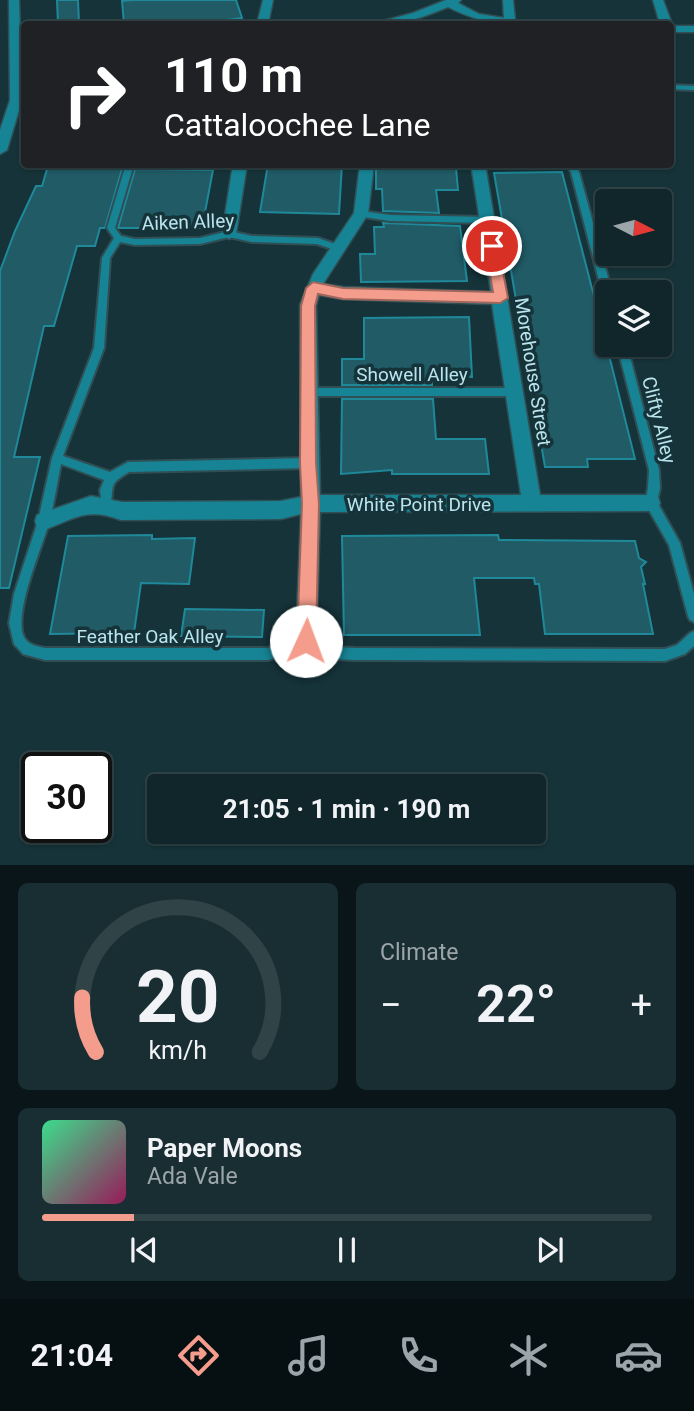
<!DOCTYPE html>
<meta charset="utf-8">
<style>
:root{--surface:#10262b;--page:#192e33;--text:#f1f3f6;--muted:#9ca5a9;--line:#304347;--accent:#f49d8c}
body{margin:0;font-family:Roboto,sans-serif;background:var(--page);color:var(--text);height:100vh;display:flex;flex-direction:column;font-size:26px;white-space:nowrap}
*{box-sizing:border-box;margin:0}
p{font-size:23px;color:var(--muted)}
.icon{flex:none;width:38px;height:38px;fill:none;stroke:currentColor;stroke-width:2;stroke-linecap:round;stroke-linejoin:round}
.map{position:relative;height:865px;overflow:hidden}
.panel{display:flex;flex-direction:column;gap:18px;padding:18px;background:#091518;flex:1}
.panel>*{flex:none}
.guide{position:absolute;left:21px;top:21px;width:653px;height:147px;border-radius:7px;box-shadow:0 2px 5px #0004,0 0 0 2px var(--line);background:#202124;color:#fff;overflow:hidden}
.needle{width:46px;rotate:96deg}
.buttons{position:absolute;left:595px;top:189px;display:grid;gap:14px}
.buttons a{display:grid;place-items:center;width:77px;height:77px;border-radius:7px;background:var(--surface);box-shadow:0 2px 5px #0004,0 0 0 2px var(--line);font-size:35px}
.speed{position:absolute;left:21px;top:752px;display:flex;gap:14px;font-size:35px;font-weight:700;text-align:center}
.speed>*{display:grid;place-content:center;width:91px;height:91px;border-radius:50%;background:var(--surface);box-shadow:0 2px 5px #0004,0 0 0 2px var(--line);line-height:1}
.speed .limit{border:4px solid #111;border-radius:10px;background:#fff;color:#111}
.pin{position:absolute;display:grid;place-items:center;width:60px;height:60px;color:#fff;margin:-30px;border:4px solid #fff;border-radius:50%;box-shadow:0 2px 7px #0007}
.me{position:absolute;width:77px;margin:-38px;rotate:2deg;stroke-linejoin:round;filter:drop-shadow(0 0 5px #0008)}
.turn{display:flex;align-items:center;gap:24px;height:147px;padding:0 28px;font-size:32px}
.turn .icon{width:91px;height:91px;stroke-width:2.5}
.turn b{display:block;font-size:49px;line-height:60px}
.big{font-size:52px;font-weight:700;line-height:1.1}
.panel .card{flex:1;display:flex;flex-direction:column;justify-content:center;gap:10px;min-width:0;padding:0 24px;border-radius:10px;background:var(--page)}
.panel .dial{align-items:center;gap:0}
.dial svg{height:182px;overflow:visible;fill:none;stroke:var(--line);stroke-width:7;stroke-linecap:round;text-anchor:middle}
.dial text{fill:var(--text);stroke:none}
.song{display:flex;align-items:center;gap:21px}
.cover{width:84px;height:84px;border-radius:10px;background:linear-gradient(135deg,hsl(150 70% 55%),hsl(330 70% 35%))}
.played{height:7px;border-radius:4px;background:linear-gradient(90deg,var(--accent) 15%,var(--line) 15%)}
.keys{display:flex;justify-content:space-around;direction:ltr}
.heat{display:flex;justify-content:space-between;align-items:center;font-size:38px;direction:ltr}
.panel .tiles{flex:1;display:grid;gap:18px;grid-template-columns:1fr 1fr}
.card:last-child{grid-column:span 2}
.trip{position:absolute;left:147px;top:774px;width:399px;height:70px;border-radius:7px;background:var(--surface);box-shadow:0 2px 5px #0004,0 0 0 2px var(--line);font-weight:700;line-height:70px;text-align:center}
.dock{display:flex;height:112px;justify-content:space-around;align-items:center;background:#060f11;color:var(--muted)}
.dock .icon{width:49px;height:49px}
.dock .active{color:var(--accent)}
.dock b{font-size:32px;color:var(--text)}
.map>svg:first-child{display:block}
.building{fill:#205b66;stroke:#1f899a;stroke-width:2}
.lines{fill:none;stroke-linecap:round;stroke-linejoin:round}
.service-casing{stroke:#304f55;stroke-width:4}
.minor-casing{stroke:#304f55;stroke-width:3}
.tertiary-casing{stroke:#304f55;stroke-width:3}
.service{fill:#168495;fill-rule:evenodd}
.minor{fill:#168495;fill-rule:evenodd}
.tertiary{fill:#168495;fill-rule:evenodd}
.route{fill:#f49d8c;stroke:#9f665b;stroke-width:2}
.labels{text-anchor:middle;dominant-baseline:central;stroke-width:7;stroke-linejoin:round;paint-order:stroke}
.street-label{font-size:19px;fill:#b9e4ed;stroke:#153339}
</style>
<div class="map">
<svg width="694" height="865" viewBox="0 0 694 865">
<rect width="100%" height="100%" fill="#153339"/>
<path class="building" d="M57,0H78L79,24H58Z
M133,0H236L242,18L196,24H124L122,1Z
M83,164V168L119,167L118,169H122L105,228H100L95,246H77L54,326H44L14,457H40L9,588H0V271L15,231L36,186H42L48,166Z
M268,164H342L339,214L260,212Z
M376,166L456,168L458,190H436L439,213L383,211L382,189H376Z
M135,169L213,170L202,228H118Z
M562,172L605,339L635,459H587L588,467H545L494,173Z
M383,223L460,226L467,281L361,282L360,254H375L374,227H384Z
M469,317L472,377L431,375L432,385H342V359H364V318Z
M342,399H433L436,439H485L489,474H392V470L341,474Z
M152,535V539L195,538L189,584L141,583L134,633L50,634L68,536Z
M498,535L499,540L635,541L639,558L646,562L641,567L645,584H643L653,634H545L539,584H535L534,578H474L480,635H344L342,536Z
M185,609L264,610L262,637L181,636Z"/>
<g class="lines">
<defs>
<path id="service" d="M670,85L694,86V90L670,89Z
M126,164H134L115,228L121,236L135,239L200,238L229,231L252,236L318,238L341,246L342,248L338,251L317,244L252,242L229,237L200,244L135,245L120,242L110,258L104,348L63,456L110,472L128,462L308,458L312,460L313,463L312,466L308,468L129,472C107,485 115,485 110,507L106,508L102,507L100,490L104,480L61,464C57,484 54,504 49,523C41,550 15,609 23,635C27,645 36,646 45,648H268L306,635L337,647L354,648L665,649L677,645L690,633L694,631V646L685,654L665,661L354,660L337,659L306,647L268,660H45L23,654L14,644L9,623L14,594L38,521L52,458L94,348L102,258L114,238L107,228Z
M566,164H574L579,172L612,292H607V295L602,292L571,172Z
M361,211L390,215L487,217L491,220L487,223L390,221L358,216L357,214Z
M617,345H627L659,470L660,488L657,502L680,543L694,594V622L690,620L688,616L669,545L645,503L648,488L649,470Z
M308,388H515L519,389L520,392L519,395L515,396H308L304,395L303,392L304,389Z"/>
<path id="minor" d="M263,0H273L268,24H257Z
M446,0H461L458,3L479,14L504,18L503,0H513L515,20L528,24C499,27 474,20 448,7C424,17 399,26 372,24L413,13Z
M653,0H663L672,24L670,26H694V32H670V24H660Z
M233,164H247L236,234L229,239L222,234Z
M360,164H374L368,214L323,284L343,287L491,292L471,164H485L540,495H651L658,497L660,503L658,509L651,511L320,512L316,641L313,648L306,651L299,648L296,641L301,514L281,519L121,520C88,507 75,518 44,530L37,527L35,521L37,515L91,496L122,502L281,501L301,497L300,305L313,274L354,213ZM319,295L343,299L492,304L521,495H320L316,305Z"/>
<path id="tertiary" d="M9,0H19L22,100L7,150L0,154V130L10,100Z"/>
</defs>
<use href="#service" class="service-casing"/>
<use href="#minor" class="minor-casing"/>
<use href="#tertiary" class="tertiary-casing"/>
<use href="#service" class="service"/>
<use href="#minor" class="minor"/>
<use href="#tertiary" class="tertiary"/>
</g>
<path class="route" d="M492,241L498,246L508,298L500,303L343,299L318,294L315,306L316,463L319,504L316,641L313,648L306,651L300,648L297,641L302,504L300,463L301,306L306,288L313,282L343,288L493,292L485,246Z"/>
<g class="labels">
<g class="street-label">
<text transform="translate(188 222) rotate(-2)">Aiken Alley</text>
<text transform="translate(533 372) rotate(81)">Morehouse Street</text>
<text x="412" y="374">Showell Alley</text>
<text transform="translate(659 420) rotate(76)">Clifty Alley</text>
<text x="419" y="504">White Point Drive</text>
<text x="150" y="636">Feather Oak Alley</text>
</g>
</g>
</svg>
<div class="buttons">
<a><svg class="needle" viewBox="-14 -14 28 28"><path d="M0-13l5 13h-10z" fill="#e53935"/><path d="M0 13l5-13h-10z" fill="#9ca5a9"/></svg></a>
<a><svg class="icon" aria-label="layers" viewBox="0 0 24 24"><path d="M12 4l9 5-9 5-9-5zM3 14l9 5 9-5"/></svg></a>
</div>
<div class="speed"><div class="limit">30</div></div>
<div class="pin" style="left:492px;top:246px;background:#d93025"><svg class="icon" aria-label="arrive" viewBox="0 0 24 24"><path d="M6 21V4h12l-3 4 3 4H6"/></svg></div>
<svg class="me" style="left:306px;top:641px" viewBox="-20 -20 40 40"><circle r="19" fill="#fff"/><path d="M0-13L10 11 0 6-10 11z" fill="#f49d8c"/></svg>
<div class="trip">21:05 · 1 min · 190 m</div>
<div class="guide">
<div class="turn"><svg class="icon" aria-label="right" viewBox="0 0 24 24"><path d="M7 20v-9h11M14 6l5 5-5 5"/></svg><div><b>110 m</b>Cattaloochee Lane</div></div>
</div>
</div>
<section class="panel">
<div class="tiles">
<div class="card dial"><svg viewBox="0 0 100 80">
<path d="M14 69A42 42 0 1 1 86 69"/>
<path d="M14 69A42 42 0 0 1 8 45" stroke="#f49d8c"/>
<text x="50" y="56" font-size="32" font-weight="700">20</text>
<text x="50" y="72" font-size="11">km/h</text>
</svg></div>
<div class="card"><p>Climate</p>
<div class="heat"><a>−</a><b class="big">22°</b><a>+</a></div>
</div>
<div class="card">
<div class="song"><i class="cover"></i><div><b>Paper Moons</b><p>Ada Vale</p></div></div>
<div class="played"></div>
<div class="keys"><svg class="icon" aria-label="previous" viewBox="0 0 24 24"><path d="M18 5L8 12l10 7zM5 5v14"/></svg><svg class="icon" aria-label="pause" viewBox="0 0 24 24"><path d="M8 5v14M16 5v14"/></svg><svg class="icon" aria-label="next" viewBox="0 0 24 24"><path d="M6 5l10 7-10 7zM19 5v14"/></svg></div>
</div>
</div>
</section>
<nav class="dock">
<b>21:04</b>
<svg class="icon active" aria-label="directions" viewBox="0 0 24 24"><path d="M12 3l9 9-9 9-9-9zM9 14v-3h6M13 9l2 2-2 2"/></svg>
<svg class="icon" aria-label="music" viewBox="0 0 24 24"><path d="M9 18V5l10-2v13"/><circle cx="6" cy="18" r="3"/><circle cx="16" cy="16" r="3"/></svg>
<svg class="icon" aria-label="phone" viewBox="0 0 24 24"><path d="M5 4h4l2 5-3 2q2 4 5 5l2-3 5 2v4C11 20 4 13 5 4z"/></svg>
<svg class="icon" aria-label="climate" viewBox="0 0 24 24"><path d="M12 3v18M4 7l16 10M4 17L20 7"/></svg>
<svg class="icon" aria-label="car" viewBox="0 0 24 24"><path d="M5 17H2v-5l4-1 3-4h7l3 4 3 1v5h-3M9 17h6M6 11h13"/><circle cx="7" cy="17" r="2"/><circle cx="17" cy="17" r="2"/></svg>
</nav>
